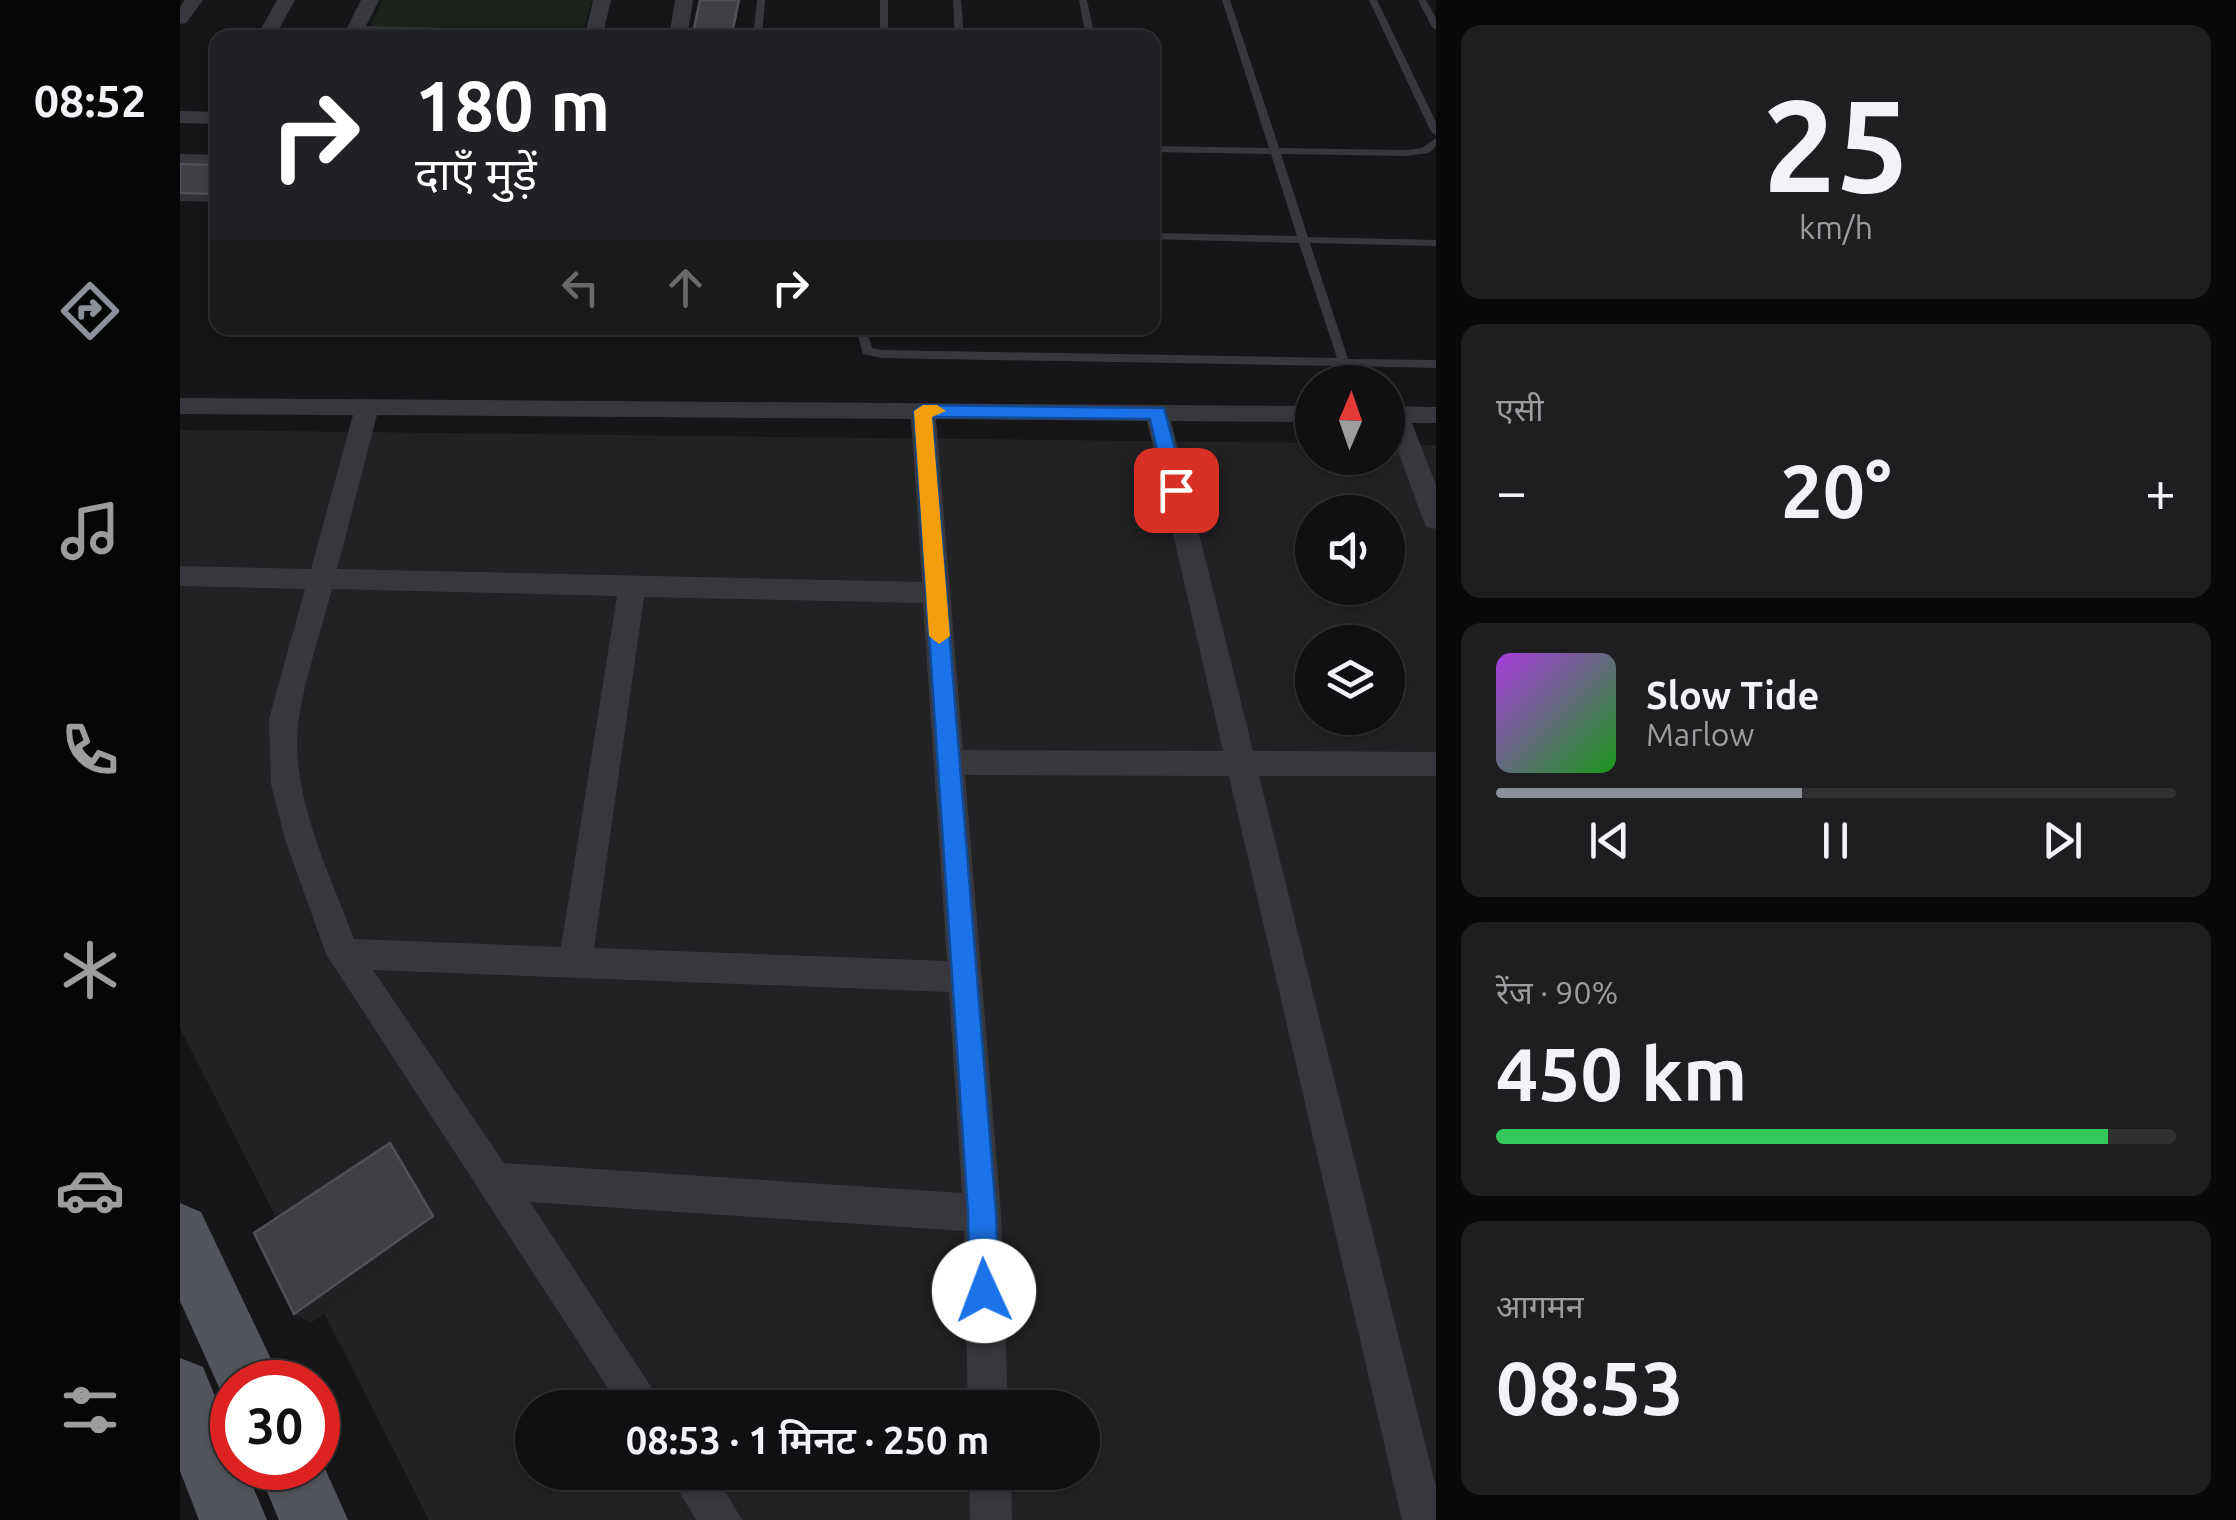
<!DOCTYPE html>
<html lang="hi">
<meta charset="utf-8">
<style>
:root{--surface:#101012;--page:#1e1e20;--text:#f1f3f6;--muted:#9c9d9f;--line:#303032;--accent:#8c9099}
body{margin:0;font-family:Ubuntu,"Noto Sans Devanagari",sans-serif;background:var(--page);color:var(--text);height:100vh;display:flex;flex-direction:column;font-size:38px;white-space:nowrap}
*{box-sizing:border-box;margin:0}
p{font-size:32px;color:var(--muted)}
.icon{flex:none;width:55px;height:55px;fill:none;stroke:currentColor;stroke-width:2;stroke-linecap:round;stroke-linejoin:round}
.map{position:relative;flex:1;overflow:hidden}
.details{display:flex;flex-direction:column;gap:25px;padding:25px;background:#09090a;width:800px}
.details>*{flex:none}
.hud{position:absolute;left:30px;top:30px;width:950px;height:305px;border-radius:20px;box-shadow:0 2px 8px #0004,0 0 0 2px var(--line);background:#202124;color:#fff;overflow:hidden}
.needle{width:65px;rotate:2deg}
.controls{position:absolute;left:1115px;top:365px;display:grid;gap:20px}
.controls a{display:grid;place-items:center;width:110px;height:110px;border-radius:50%;background:var(--surface);box-shadow:0 2px 8px #0004,0 0 0 2px var(--line);font-size:50px}
.speed{position:absolute;left:30px;top:1360px;display:flex;gap:20px;font-size:50px;font-weight:700;text-align:center}
.speed>*{display:grid;place-content:center;width:130px;height:130px;border-radius:50%;background:var(--surface);box-shadow:0 2px 8px #0004,0 0 0 2px var(--line);line-height:1}
.speed .limit{border:15px solid #d22;background:#fff;color:#111}
.pin{position:absolute;display:grid;place-items:center;width:85px;height:85px;color:#fff;margin:-42px;border-radius:20px;box-shadow:0 5px 15px #0006}
.me{position:absolute;width:110px;margin:-55px;rotate:358deg;stroke-linejoin:round;filter:drop-shadow(0 0 8px #0008)}
.turn{display:flex;align-items:center;gap:35px;height:210px;padding:0 40px;font-size:45px}
.turn .icon{width:130px;height:130px;stroke-width:2.5}
.turn b{display:block;font-size:70px;line-height:85px}
.lanes{display:flex;align-items:center;height:95px;padding:0 40px;background:#0003;justify-content:center;gap:50px;direction:ltr}
.lanes .off{opacity:.35}
.big{font-size:75px;font-weight:600;line-height:1.1}
.details .card{flex:1;display:flex;flex-direction:column;justify-content:center;gap:15px;min-width:0;padding:0 35px;border-radius:20px;background:var(--page)}
.details .dial{align-items:center;gap:0}
.dial b{font-size:130px;line-height:1}
.song{display:flex;align-items:center;gap:30px}
.cover{width:120px;height:120px;border-radius:15px;background:linear-gradient(135deg,hsl(280 70% 55%),hsl(120 70% 35%))}
.played{height:10px;border-radius:5px;background:linear-gradient(90deg,var(--accent) 45%,var(--line) 45%)}
.keys{display:flex;justify-content:space-around;direction:ltr}
.heat{display:flex;justify-content:space-between;align-items:center;font-size:55px;direction:ltr}
.charge{height:15px;border-radius:8px;background:linear-gradient(90deg,#34c759 90%,var(--line) 0)}
.trip{position:absolute;left:335px;top:1390px;width:585px;height:100px;border-radius:50px;background:var(--surface);box-shadow:0 2px 8px #0004,0 0 0 2px var(--line);font-weight:600;line-height:100px;text-align:center}
main{display:flex;flex:1;min-height:0}
.dock{display:flex;flex-direction:column;width:180px;justify-content:space-around;align-items:center;background:#060607;color:var(--muted)}
.dock .icon{width:70px;height:70px}
.dock .on{color:var(--accent)}
.dock b{font-size:45px;color:var(--text)}
.map>svg:first-child{display:block}
.built{fill:#222225;fill-rule:evenodd}
.green{fill:#1c231d}
.lines{fill:none;stroke-linecap:round;stroke-linejoin:round}
.service{fill:#37383d;fill-rule:evenodd}
.minor{fill:#37383d;fill-rule:evenodd}
.primary{fill:#53555c;fill-rule:evenodd}
.wall{fill:#323236}
.shaded-wall{fill:#212124}
.building{fill:#3f3f44;stroke:#4f5156;stroke-width:2.5}
.route{fill:#1a73e8;stroke:#114b97;stroke-width:2.5}
.slow{fill:#f59e0b}
</style>
<main>
<nav class="dock">
<b>08:52</b>
<svg class="icon on" aria-label="directions" viewBox="0 0 24 24"><path d="M12 3l9 9-9 9-9-9zM9 14v-3h6M13 9l2 2-2 2"/></svg>
<svg class="icon" aria-label="music" viewBox="0 0 24 24"><path d="M9 18V5l10-2v13"/><circle cx="6" cy="18" r="3"/><circle cx="16" cy="16" r="3"/></svg>
<svg class="icon" aria-label="phone" viewBox="0 0 24 24"><path d="M5 4h4l2 5-3 2q2 4 5 5l2-3 5 2v4C11 20 4 13 5 4z"/></svg>
<svg class="icon" aria-label="climate" viewBox="0 0 24 24"><path d="M12 3v18M4 7l16 10M4 17L20 7"/></svg>
<svg class="icon" aria-label="car" viewBox="0 0 24 24"><path d="M5 17H2v-5l4-1 3-4h7l3 4 3 1v5h-3M9 17h6M6 11h13"/><circle cx="7" cy="17" r="2"/><circle cx="17" cy="17" r="2"/></svg>
<svg class="icon" aria-label="filters" viewBox="0 0 24 24"><path d="M4 7h16M4 17h16"/><circle cx="9" cy="7" r="2"/><circle cx="15" cy="17" r="2"/></svg>
</nav>
<div class="map">
<svg width="1256" height="1520" viewBox="0 0 1256 1520">
<rect width="100%" height="100%" fill="#161618"/>
<path class="built" d="M0,430L1132,443V458H1208V444L1256,445V1520H249L0,1028ZM1132,512H1208V588H1132ZM1132,642H1208V718H1132ZM352,1408H902V1472H352Z"/>
<path class="green" d="M203,0H412L403,30L191,26Z"/>
<g class="lines">
<path class="service" d="M577,0H585L582,38H573Z
M700,0H708V38H700Z
M773,0H781L784,38H775Z
M899,0H907L915,38H906Z
M1042,0H1050L1099,148L1226,150L1242,148L1256,138V146L1249,153L1226,156L1101,154L1128,237L1256,240V246L1130,243L1168,359L1256,360V368L1171,366L1176,382H1164L1159,366L702,358L683,354L676,328H686L692,348L702,350L1157,358L1119,243L972,239V233L1117,236L1091,154L972,152V146L1089,148Z
M1189,0H1197L1256,122V135L1251,132Z
M1238,0H1246L1256,18V30L1252,27Z"/>
<path class="minor" d="M5,0H23L6,23L0,24V7Z
M97,0H115L94,38H76Z
M181,0H199L186,26L406,31L413,0H431L422,38H162Z
M495,0H513L507,38H489Z
M0,111L38,112V124L0,123Z
M0,154L38,155V167L0,166Z
M0,398L1132,406V422L991,421L1073,751L1256,752V776H1079L1256,1487V1520H1222L1049,776L785,775L821,1213L828,1408H788L784,1231L350,1202L485,1408H441L146,954L105,839L91,784L89,719L125,589L0,586V566L131,569L173,415L0,414ZM197,415L731,419L742,582L157,569ZM756,419L967,421L1043,751L783,750ZM152,589L437,596L381,947L174,939C149,871 108,792 119,717C126,674 141,631 152,589ZM464,597L743,603L767,961L414,948ZM193,970L769,992L782,1193L324,1163Z
M1208,406L1256,407V423H1232L1256,485V529L1247,527L1243,520L1208,422Z
M488,1472H534L562,1520H516Z
M789,1472H831L832,1520H790Z"/>
<path class="primary" d="M0,1203L21,1212L102,1382H52V1407L47,1405L0,1301Z
M0,1358L23,1367L52,1438V1468H65L87,1520H19L0,1471Z
M138,1453L168,1520H99L77,1468H138Z"/>
</g>
<path class="wall" d="M38,157V202L0,201V164L33,165Z"/>
<path class="shaded-wall" d="M559,0H560L553,38H551Z
M210,1143L223,1156L265,1227L131,1323L114,1314Z"/>
<path class="building" d="M520,0H559L551,38H512Z
M288,34H403L402,38H286Z
M38,157V194L0,193V164L33,165Z
M210,1143L253,1216L114,1314L74,1233Z"/>
<path class="route" d="M743,405L984,408L1006,490L996,497L986,490L970,419L752,417L816,1213L819,1291L815,1301L804,1306L794,1301L790,1291L788,1213L734,411Z"/>
<path class="slow" d="M757,405L766,411L752,417L770,636L759,644L749,636L734,411L743,405Z"/>
</svg>
<div class="controls">
<a><svg class="needle" viewBox="-14 -14 28 28"><path d="M0-13l5 13h-10z" fill="#e53935"/><path d="M0 13l5-13h-10z" fill="#9c9d9f"/></svg></a>
<a><svg class="icon" aria-label="sound" viewBox="0 0 24 24"><path d="M4 9h4l5-4v14l-5-4H4zM17 9q2 3 0 6"/></svg></a>
<a><svg class="icon" aria-label="layers" viewBox="0 0 24 24"><path d="M12 4l9 5-9 5-9-5zM3 14l9 5 9-5"/></svg></a>
</div>
<div class="speed"><div class="limit">30</div></div>
<div class="pin" style="left:996px;top:490px;background:#d93025"><svg class="icon" aria-label="arrive" viewBox="0 0 24 24"><path d="M6 21V4h12l-3 4 3 4H6"/></svg></div>
<svg class="me" style="left:804px;top:1291px" viewBox="-20 -20 40 40"><circle r="19" fill="#fff"/><path d="M0-13L10 11 0 6-10 11z" fill="#1a73e8"/></svg>
<div class="trip">08:53 · 1 मिनट · 250 m</div>
<div class="hud">
<div class="turn"><svg class="icon" aria-label="right" viewBox="0 0 24 24"><path d="M7 20v-9h11M14 6l5 5-5 5"/></svg><div><b>180 m</b>दाएँ मुड़ें</div></div>
<div class="lanes"><svg class="icon off" aria-label="left" viewBox="0 0 24 24"><path d="M17 20v-9H6M10 6l-5 5 5 5"/></svg><svg class="icon off" aria-label="ahead" viewBox="0 0 24 24"><path d="M12 20V5M6 11l6-6 6 6"/></svg><svg class="icon" aria-label="right" viewBox="0 0 24 24"><path d="M7 20v-9h11M14 6l5 5-5 5"/></svg></div>
</div>
</div>
<section class="details">
<div class="card dial"><b>25</b><p>km/h</p></div>
<div class="card"><p>एसी</p>
<div class="heat"><a>−</a><b class="big">20°</b><a>+</a></div>
</div>
<div class="card">
<div class="song"><i class="cover"></i><div><b>Slow Tide</b><p>Marlow</p></div></div>
<div class="played"></div>
<div class="keys"><svg class="icon" aria-label="previous" viewBox="0 0 24 24"><path d="M18 5L8 12l10 7zM5 5v14"/></svg><svg class="icon" aria-label="pause" viewBox="0 0 24 24"><path d="M8 5v14M16 5v14"/></svg><svg class="icon" aria-label="next" viewBox="0 0 24 24"><path d="M6 5l10 7-10 7zM19 5v14"/></svg></div>
</div>
<div class="card"><p>रेंज · 90%</p><b class="big">450 km</b><div class="charge"></div></div>
<div class="card"><p>आगमन</p><b class="big">08:53</b></div>
</section>
</main>
